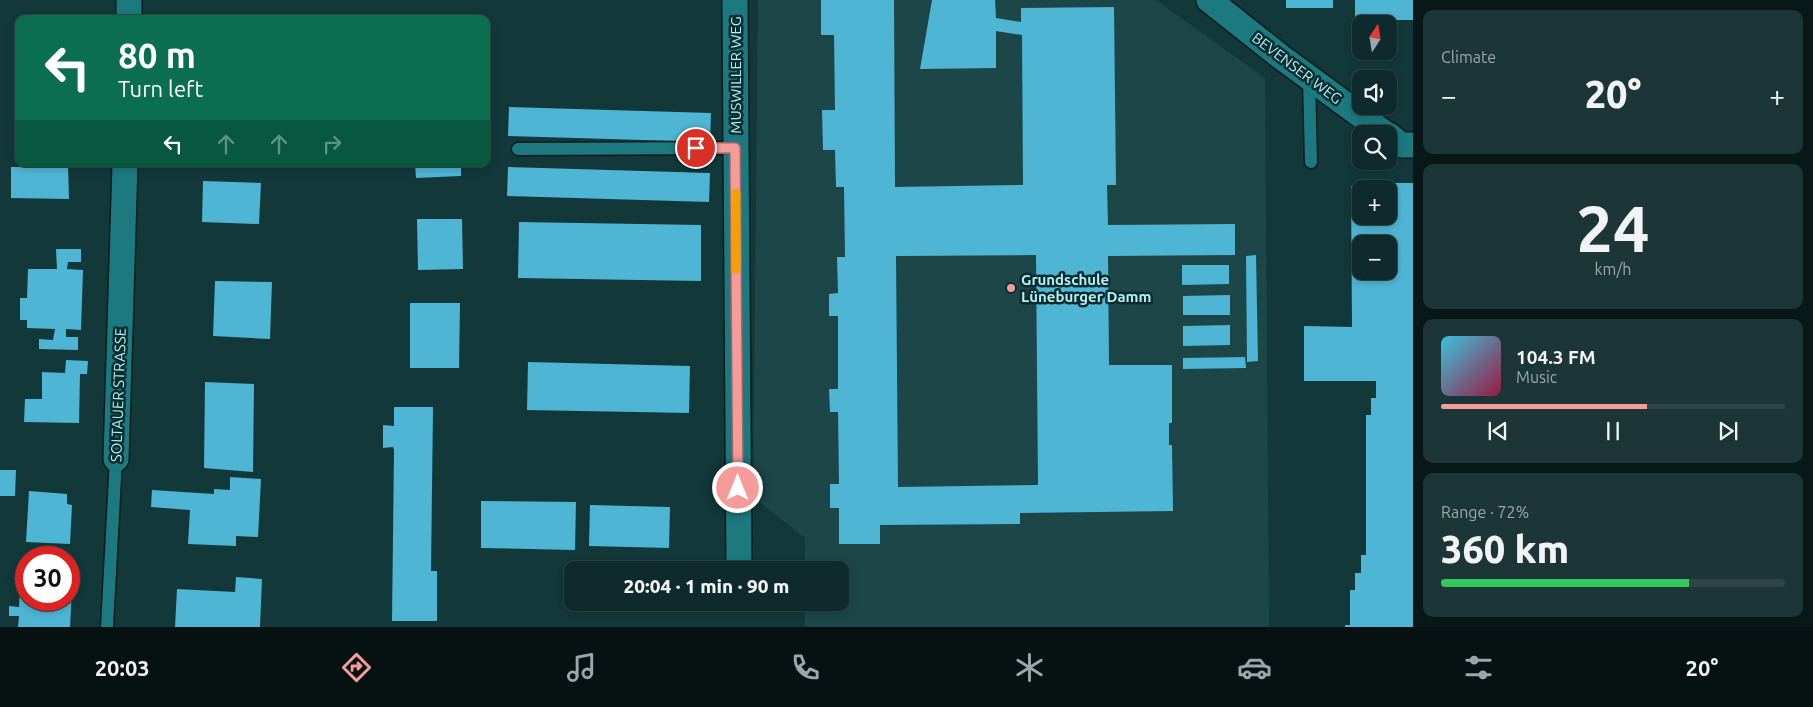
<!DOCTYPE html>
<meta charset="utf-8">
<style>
:root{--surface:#0e2a2c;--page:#1c3638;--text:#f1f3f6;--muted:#9ba7a9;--line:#2e4648;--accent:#f59b99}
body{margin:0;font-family:Ubuntu,sans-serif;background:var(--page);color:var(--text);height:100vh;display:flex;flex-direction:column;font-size:19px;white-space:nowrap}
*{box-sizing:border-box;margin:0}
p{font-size:16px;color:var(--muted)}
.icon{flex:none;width:28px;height:28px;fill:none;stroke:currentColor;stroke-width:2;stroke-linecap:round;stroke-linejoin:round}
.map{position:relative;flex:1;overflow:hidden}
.details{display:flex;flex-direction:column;gap:10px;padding:10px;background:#081718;width:400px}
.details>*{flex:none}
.top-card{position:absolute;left:15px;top:15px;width:475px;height:152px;border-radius:10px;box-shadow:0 2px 8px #0003,0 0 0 1px var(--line);background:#0b6e4f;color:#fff;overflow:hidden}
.needle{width:32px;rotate:12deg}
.tools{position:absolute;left:1352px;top:15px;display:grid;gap:10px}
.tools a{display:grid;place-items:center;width:45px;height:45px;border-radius:10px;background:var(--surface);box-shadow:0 2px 8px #0003,0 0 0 1px var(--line);font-size:25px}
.speed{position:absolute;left:15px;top:546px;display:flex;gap:10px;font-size:25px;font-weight:700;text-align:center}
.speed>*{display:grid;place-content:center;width:65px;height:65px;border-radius:50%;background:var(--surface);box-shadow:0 2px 8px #0003,0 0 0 1px var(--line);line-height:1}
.speed .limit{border:8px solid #d22;background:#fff;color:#111}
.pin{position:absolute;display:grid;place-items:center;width:42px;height:42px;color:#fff;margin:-21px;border:2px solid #fff;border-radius:50%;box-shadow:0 1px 5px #0007}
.me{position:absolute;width:55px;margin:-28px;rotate:0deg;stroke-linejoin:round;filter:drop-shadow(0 0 4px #0008)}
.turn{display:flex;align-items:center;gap:18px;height:105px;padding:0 20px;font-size:22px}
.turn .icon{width:65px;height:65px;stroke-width:2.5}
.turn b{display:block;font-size:35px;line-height:42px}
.lanes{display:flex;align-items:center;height:48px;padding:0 20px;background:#0003;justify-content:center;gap:25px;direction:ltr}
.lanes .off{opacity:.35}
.big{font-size:38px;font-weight:800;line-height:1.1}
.details .widget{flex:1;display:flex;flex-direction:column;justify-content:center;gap:8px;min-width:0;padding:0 18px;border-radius:10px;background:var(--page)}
.details .dial{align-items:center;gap:0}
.dial b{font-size:65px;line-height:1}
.song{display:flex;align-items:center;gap:15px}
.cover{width:60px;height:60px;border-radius:8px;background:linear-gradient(135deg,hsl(190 70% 55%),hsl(340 70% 35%))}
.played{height:5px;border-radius:2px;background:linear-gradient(90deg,var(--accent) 60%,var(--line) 60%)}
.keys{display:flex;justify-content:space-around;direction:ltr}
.heat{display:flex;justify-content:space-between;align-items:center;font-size:28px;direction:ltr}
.charge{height:8px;border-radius:4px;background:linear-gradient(90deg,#34c759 72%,var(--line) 0)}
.trip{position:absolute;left:564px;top:561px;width:285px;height:50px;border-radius:10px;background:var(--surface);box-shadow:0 2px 8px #0003,0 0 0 1px var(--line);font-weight:800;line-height:50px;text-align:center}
.tabs{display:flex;height:80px;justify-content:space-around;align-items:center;background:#061112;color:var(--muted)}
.tabs .icon{width:35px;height:35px}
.tabs .active{color:var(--accent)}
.tabs b{font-size:22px;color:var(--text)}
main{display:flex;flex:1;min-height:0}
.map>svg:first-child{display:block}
.built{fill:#1d4649}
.building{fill:#4fb5d4;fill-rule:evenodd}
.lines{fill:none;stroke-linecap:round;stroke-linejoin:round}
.lane-casing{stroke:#0d1c1d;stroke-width:15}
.street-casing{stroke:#0d1c1d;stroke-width:28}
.lane{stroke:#1b797f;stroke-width:12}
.street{stroke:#1b797f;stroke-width:25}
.route-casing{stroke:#9f6563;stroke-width:12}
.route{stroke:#f59b99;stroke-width:9}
.slow{stroke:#f59e0b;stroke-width:9}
.poi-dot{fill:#f59b99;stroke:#072d30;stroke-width:2}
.labels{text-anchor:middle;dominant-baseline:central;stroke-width:5;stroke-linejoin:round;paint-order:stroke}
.street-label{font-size:15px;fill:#baedf0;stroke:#072d30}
.poi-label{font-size:15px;font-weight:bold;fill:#baedf0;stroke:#072d30;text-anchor:start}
</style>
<main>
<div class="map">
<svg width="1413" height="627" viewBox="0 0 1413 627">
<rect width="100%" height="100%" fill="#13383a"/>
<path class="built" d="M758,0H1156L1265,78L1269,627H805V603L840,602V570H805V538L753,497Z"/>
<path class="building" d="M821,0H894L895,187L1023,185L1022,35L996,31V68L920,69L932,0H995L996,18L1021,22V8L1114,7L1116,185H1107L1108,225L1235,224V255L1108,256L1109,365H1172V423H1169V445H1172L1173,511L1020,513V524L880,525V544H839V508H830V484H839L838,412H830L829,389H838V316H829V294L838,293L837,257H845L844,187H836L835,150H823L822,110H835L834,35H821ZM1036,255L1038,485L898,487L896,256Z
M1286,0H1333V8H1286Z
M1355,0H1413V20H1355Z
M509,107L711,113L710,142L508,136Z
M19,164H68L69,199L11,198V167H19Z
M415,164H461V176L416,178Z
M508,167L710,173L709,202L507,196Z
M203,181L261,183L259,224L202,222Z
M1379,183H1413V627H1345V625H1350V590H1355V573H1361V555H1366V415H1371V398H1376V381H1304V326L1352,327L1351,186H1379ZM1361,189H1389V216H1361ZM1361,244H1389V271H1361Z
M417,219H462L463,269L418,270Z
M519,222L701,225V281L518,278Z
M56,249H81V262H68L67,269L83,270L81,330L66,329V337H78V350L39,349V339L53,340L55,329L27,328V320H20V298H27L28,269H57Z
M1256,255L1258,361L1247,362L1246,256Z
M1182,265H1229V284L1182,285Z
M215,281L272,282L270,339L213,336Z
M1230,295V315H1183V296Z
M410,303H460L459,368H410Z
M1230,325V345L1183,346V326Z
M1245,357L1246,368L1183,369V358Z
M66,360L88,361L87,374H80L79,423L24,422L25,399H42V372L65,373Z
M528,362L690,366L689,413L527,410Z
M205,382L254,384L253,472L204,468Z
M394,407H433L431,571H437V621H392L394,450L393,447L383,448V425L394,426Z
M0,470H16L15,496H0Z
M230,477L261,479L258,537L236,536V546L188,544L190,510L151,507L152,490L214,494V489L230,490Z
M29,491L67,494V504L72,505L70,544L26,542Z
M481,501L576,502L575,550L481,548Z
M590,505L670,507L669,548L589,546Z
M69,571H73L70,627H18L19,616H9V606L19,607L20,588L26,589V600H69Z
M236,577L262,579L260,627H175L177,589L235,592Z"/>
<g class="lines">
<defs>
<path id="lane" d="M1309,78L1311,162
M518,149L735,148
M107,627L116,459"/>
<path id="street" d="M735,0L739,570
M1209,0L1281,57L1386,134
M129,19V0
M1389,135L1401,145H1413
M116,459L125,164"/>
</defs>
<use href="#lane" class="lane-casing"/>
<use href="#street" class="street-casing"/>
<use href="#lane" class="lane"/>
<use href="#street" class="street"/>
</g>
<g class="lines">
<defs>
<path id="route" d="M696,148H735L738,488"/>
</defs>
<use href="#route" class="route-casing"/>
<use href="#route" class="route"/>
<path class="slow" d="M736,193V269"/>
</g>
<circle class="poi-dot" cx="1011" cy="288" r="5"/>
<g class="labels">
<g class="street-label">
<text transform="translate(1297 68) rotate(37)">BEVENSER WEG</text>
<text transform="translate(735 75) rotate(-90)">MUSWILLER WEG</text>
<text transform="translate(118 395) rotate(-88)">SOLTAUER STRASSE</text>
</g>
<g class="poi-label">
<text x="1021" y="279">Grundschule<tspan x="1021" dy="17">Lüneburger Damm</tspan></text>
</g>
</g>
</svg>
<div class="tools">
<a><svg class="needle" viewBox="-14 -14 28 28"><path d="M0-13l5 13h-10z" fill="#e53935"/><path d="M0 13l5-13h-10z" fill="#9ba7a9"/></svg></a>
<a><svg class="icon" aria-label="sound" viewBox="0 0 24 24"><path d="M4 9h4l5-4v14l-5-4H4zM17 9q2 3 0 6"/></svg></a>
<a><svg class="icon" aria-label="search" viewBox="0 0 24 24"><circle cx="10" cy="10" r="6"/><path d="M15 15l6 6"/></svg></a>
<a>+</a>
<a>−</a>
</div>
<div class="speed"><div class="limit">30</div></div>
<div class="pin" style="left:696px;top:148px;background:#d93025"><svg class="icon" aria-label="arrive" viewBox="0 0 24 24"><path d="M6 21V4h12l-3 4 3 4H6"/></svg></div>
<svg class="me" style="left:738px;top:488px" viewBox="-20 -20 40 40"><circle r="17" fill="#f59b99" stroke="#fff" stroke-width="3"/><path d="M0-11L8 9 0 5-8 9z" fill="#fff"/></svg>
<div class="trip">20:04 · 1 min · 90 m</div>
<div class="top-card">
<div class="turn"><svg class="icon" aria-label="left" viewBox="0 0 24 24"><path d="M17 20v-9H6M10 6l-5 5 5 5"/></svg><div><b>80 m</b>Turn left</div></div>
<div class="lanes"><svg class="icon" aria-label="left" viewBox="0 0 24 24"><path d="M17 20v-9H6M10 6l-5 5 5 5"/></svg><svg class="icon off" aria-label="ahead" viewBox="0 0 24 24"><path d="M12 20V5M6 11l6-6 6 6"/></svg><svg class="icon off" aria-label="ahead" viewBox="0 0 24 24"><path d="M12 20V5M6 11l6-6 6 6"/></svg><svg class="icon off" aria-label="right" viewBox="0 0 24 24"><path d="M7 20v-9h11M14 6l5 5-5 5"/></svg></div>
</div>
</div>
<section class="details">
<div class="widget"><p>Climate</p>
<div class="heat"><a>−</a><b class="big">20°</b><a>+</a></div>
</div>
<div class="widget dial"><b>24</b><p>km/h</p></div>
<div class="widget">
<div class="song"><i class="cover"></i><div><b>104.3 FM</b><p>Music</p></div></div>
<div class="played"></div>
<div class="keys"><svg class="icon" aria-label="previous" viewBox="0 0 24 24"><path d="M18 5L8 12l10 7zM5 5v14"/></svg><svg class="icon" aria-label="pause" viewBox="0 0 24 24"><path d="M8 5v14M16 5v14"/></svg><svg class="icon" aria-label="next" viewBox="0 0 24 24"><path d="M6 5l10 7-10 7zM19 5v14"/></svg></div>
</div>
<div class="widget"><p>Range · 72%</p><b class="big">360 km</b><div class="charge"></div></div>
</section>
</main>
<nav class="tabs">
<b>20:03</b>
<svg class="icon active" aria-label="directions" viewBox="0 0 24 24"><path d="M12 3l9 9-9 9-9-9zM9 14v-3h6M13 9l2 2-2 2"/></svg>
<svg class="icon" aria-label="music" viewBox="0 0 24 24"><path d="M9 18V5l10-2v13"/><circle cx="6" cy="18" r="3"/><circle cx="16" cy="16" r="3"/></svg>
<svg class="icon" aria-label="phone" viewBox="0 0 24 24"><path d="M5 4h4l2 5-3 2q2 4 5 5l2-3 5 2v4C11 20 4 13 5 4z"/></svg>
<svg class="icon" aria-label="climate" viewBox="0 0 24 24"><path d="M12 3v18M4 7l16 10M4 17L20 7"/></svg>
<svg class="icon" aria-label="car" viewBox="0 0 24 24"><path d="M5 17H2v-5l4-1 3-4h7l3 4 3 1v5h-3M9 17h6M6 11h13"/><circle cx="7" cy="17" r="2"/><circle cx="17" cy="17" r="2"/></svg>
<svg class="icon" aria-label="filters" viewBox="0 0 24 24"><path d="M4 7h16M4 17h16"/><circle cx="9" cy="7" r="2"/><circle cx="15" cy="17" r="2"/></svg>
<b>20°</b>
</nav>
